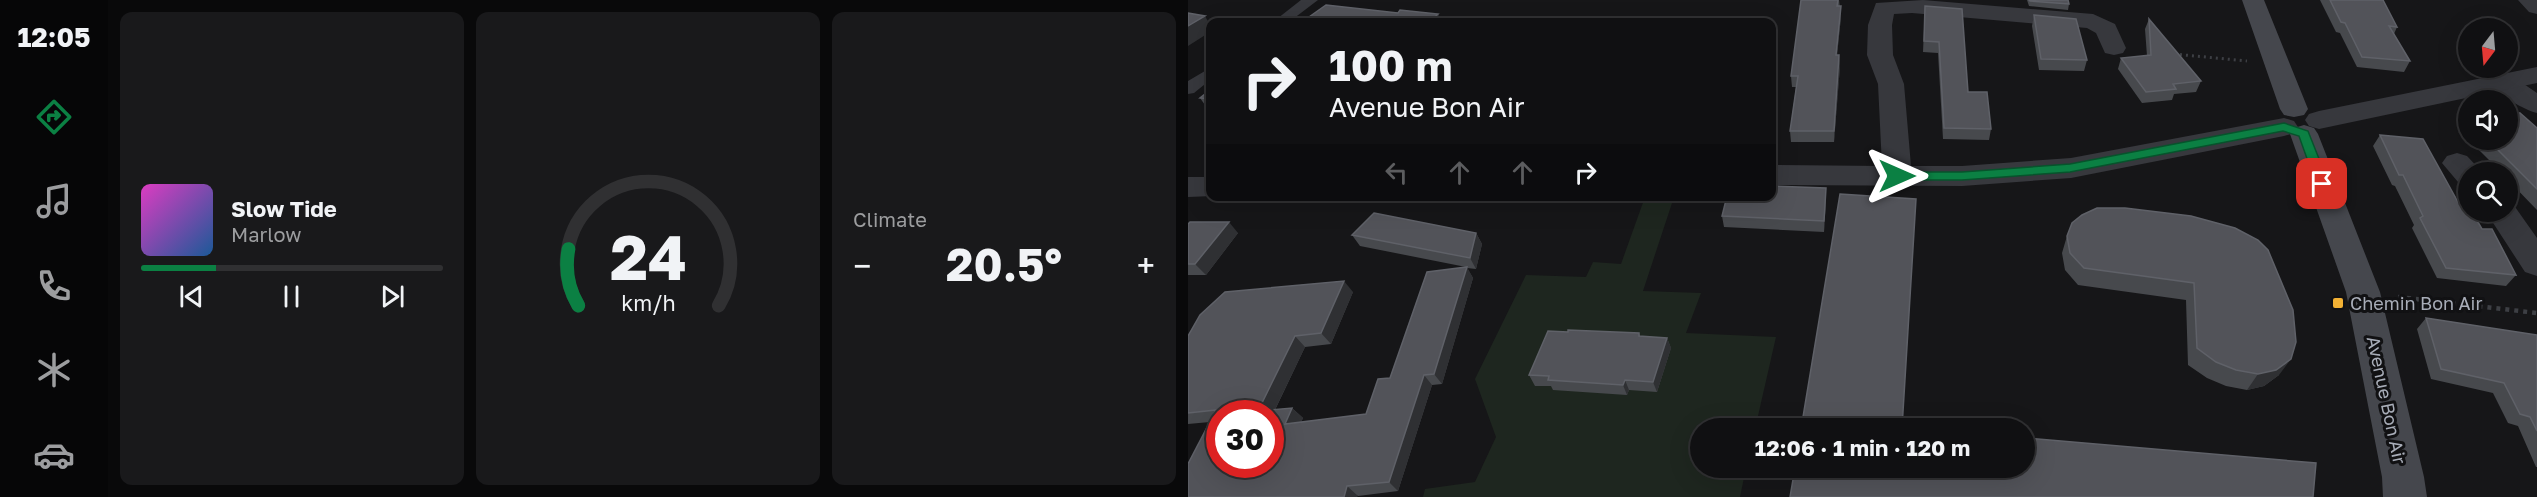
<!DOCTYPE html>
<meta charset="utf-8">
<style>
:root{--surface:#101012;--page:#19191b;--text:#f1f3f6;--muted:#9c9d9f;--line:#303032;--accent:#0b8043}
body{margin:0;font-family:"Golos Text",sans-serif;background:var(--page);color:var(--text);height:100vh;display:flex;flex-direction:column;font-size:22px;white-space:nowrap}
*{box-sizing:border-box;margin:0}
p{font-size:20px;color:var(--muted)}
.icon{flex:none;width:33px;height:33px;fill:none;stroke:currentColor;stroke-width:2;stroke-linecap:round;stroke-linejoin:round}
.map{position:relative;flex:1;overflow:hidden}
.sheet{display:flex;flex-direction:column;gap:12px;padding:12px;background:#09090a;width:1080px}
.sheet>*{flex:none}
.hud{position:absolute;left:18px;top:18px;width:570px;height:183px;border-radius:12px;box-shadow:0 6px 24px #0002,0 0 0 2px var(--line);background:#101012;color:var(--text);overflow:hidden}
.needle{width:39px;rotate:196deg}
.tools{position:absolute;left:1270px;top:18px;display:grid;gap:12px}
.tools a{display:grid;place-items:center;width:60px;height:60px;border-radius:50%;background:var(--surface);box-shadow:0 6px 24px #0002,0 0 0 2px var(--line);font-size:30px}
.speed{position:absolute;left:18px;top:400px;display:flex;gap:12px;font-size:30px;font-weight:700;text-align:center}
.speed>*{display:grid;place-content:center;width:78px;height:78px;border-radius:50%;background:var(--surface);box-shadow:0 6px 24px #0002,0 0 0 2px var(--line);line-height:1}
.speed .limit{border:9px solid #d22;background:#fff;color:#111}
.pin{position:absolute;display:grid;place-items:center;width:51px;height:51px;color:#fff;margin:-26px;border-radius:12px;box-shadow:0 3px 9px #0006}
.me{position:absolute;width:66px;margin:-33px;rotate:90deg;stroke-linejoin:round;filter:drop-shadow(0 0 4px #0008)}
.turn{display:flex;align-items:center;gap:21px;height:126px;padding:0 24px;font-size:27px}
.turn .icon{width:78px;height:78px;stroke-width:2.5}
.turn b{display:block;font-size:42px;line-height:51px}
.lanes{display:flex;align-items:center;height:57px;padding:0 24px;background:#0003;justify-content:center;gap:30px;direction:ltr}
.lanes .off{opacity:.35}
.big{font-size:45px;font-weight:700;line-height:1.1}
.sheet .tile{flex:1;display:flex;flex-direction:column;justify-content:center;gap:9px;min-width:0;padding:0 21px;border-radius:12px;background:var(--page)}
.sheet .dial{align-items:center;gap:0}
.dial svg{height:156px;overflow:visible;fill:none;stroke:var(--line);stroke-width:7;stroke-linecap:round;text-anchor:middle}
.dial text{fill:var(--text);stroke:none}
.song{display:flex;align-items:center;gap:18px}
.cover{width:72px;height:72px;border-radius:9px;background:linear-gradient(135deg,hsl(310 70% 55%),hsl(210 70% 35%))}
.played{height:6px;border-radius:3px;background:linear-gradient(90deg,var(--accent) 25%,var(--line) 25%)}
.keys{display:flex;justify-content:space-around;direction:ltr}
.heat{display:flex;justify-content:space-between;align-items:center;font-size:33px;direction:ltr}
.sheet .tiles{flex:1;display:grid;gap:12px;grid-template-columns:repeat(3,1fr)}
.trip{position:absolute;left:502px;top:418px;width:345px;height:60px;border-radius:30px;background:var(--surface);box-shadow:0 6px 24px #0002,0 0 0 2px var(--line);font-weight:700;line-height:60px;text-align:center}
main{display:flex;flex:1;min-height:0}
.dock{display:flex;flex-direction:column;width:108px;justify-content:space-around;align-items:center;background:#060607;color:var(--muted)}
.dock .icon{width:42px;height:42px}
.dock .active{color:var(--accent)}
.dock b{font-size:27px;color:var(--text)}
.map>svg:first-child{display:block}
.green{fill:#1e261f}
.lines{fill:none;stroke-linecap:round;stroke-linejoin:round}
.path-far1{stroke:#3d3f44;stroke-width:3;stroke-dasharray:2 4;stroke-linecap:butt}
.path{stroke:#3d3f44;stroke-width:4.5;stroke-dasharray:4 5;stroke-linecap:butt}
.service{fill:#37383d;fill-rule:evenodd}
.minor{fill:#37383d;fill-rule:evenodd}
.tertiary{fill:#37383d;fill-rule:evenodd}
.secondary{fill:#45474d;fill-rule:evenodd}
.wall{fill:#47494d}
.shaded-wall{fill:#2f3033}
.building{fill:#525359;stroke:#5f6168;stroke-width:1.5;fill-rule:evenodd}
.route{fill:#0b8043;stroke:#07532c;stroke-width:1.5}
.poi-dot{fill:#f2b134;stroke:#111113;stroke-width:2}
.labels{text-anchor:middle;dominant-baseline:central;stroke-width:6;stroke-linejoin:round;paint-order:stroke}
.poi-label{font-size:18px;fill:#a8adb8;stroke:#111113;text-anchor:start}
.street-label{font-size:18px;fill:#a8adb8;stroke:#111113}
</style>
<main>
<nav class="dock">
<b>12:05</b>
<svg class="icon active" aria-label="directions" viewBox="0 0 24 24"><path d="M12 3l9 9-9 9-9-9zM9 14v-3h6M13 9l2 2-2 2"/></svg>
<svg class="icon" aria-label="music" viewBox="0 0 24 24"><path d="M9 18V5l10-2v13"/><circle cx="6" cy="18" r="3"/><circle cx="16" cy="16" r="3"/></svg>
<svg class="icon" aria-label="phone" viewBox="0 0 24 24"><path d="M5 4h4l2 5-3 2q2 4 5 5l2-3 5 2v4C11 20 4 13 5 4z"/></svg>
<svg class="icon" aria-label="climate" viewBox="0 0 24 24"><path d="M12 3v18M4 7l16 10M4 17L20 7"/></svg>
<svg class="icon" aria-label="car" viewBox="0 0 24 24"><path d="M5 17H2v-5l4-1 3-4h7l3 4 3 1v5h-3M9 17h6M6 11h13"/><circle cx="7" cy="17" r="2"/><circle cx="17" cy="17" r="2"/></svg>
</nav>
<section class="sheet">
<div class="tiles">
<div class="tile">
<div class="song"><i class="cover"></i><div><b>Slow Tide</b><p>Marlow</p></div></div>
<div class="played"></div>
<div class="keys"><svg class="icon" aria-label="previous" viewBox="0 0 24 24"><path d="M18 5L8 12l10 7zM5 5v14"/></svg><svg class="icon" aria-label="pause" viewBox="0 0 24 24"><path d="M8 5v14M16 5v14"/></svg><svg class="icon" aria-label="next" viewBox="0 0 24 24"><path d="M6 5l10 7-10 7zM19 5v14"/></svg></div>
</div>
<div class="tile dial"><svg viewBox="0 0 100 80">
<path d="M14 69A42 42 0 1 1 86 69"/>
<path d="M14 69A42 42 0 0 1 9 40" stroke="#0b8043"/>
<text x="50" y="56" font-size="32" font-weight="700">24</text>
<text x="50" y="72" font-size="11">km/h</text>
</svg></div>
<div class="tile"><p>Climate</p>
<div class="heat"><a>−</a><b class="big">20.5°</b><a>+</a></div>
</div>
</div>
</section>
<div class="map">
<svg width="1349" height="497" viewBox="0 0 1349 497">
<rect width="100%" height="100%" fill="#161618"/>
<path class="green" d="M457,197H486L455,291L513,293L498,333L588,337L567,429H513V468H558L552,497H235L237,489L287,482L308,437L287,379L338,275L398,277L405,262L433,264Z"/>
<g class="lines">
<path class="path-far1" d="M986,54L1059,61"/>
<path class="path" d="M1210,297L1349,313"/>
<path class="service" d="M113,0H130L101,22H85Z
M22,68V80L6,93L0,94V81Z"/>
<path class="minor" d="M735,0L905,14L927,24L938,48L935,53L926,55L917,53L908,33L899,28L724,13L706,14L704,25L705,55L716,84L723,166H774L883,158L1096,118L1106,121L1110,127L1106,133L1096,136L883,178L774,186L584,185V165L694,166L690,84L679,55L680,25L688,3Z
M1330,0H1349V14L1341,12Z
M1318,76L1327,78L1349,93V113C1334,109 1314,97 1305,84L1309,78Z
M1269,153L1279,156L1294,172H1281V185L1270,182L1254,163L1259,156Z
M0,177H22V196H25L0,197Z
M1320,203L1325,204L1349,238V276L1337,272L1298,212H1320Z"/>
<path class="tertiary" d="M1349,67V83L1131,129L1121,126L1117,120L1121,114L1131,111Z"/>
<path class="secondary" d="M1054,0H1076L1120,109L1116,115L1106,117L1096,115L1092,109Z
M1116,125L1126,128L1130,134L1192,292L1236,477L1239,497H1195L1194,477L1158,292L1102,134L1106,128Z"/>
</g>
<path class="wall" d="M613,0H651L653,17L649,55H651L652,66L646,142H603L602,131L608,87H604L603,76Z
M839,0H880L881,4L880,10L841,6Z
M1132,0H1195L1209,27L1206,34L1222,61L1216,72L1169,67L1152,33L1148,32Z
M737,6L780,92L803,129L801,140L755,139L750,53L735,52Z
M846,15L899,60L896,71L851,70L844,26Z
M961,19L1013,81L1008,92L986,94L984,100L954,103L930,69L933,58L959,56L957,29Z
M22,90V112L12,98Z
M1281,123V139L1274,132Z
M1349,128V210L1320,180V172H1313L1281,140H1320Z
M1192,135L1270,202L1294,229L1328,275L1318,286L1249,278L1224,228L1226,225L1207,186L1204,185L1185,146Z
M638,199L636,232L536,227L534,216Z
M937,208L1091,375L1076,386L1059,390L1038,386L1019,378L1000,365L998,300L890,285L877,270L874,253L879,236Z
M0,224L50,233L18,275H0Z
M288,233L294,244L288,269L279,268L285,278L254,384L244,385L210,491L170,496L22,422L0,424V336L165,292L143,344L117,347L87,410L104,408L115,418L113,422L178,414L278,267L172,246L164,235Z
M1238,318L1349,335V467H1348L1330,426L1320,423L1305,393L1243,379L1229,329Z
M380,332L451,333L452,336L479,338L483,348L469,392L441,390L439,395L365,390L363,386H347L341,375Z"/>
<path class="shaded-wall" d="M653,6V17L648,66V55Z
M250,14L254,22H241Z
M17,16L22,25V32L0,46V26Z
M651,55L652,66L646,142V131Z
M638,188V199L636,232V221Z
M41,222L50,233L18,275L7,264Z
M288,233L294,244L288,269L282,258Z
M279,267L285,278L254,384L246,374Z
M156,281L165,292L143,344L133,333Z
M107,336L117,347L82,420L70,411Z
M479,338L483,348L469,392L465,382Z
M1103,359L1091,375L1076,386L1059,390L1070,374Z
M236,375L244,385L210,491L201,482Z
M437,380L441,390L439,395L435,385Z
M104,408L115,418L108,434L97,424Z
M159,486L170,496L169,497H156Z"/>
<path class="building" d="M613,0H650L649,6H653L648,55H651L646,131H602L610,76H603Z
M841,0H880L881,4L842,1Z
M1142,0H1195L1209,27L1201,26L1222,61L1174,57L1157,23L1153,22Z
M138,5L210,13L212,10L250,14L241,22H114Z
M737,6L774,9L780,92H799L803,129L756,128L751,42L736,41Z
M0,13L17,16L0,26Z
M846,15L888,19L899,60L853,59Z
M961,19L1013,81L985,84L988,89L958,92L933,58L963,55Z
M22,90V99L12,98Z
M1320,113H1332L1349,128V189L1300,140H1320Z
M1192,135L1235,139L1270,202L1281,210V212H1284L1294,229H1304L1328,275L1258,268L1232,218L1235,216L1215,175H1211Z
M584,186L638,188L636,221L534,216L539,196H584Z
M652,194L728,199L714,428L729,429H613Z
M909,208H937L1003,216L1047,228L1070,240L1080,250L1105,310L1108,342L1103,359L1088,370L1070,374L1048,370L1028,362L1009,348L1006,283L896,268L882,253L879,236L884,223L894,215Z
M186,213L288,233L282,258L164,235Z
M2,222H41L7,264H0V224Z
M279,267L246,374L236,375L201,482L159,486L156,497H0V464L28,410L0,413V336L12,315L37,292L156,281L133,333L107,336L70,411L104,408L97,424L178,414L190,379L202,378L239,272ZM32,414H82V465H32Z
M1238,318L1349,335V431L1342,417L1332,414L1316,383L1253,369Z
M380,330L451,333V336L479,338L465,382L437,380L435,385L360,380L361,376L341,375L360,331L380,332Z
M837,438L1128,463L1125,497H602L607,468H837Z"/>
<path class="route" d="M1096,123L1120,131L1141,184L1139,187H1130L1128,184L1111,136L1095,131L882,172L774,180H709L703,176L709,172H774L882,164Z"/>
<rect class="poi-dot" x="1144" y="297" width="12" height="12" rx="3"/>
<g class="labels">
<g class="poi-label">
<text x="1162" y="303">Chemin Bon Air</text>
</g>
<g class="street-label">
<text transform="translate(1199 400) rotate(78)">Avenue Bon Air</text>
</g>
</g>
</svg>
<div class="tools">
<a><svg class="needle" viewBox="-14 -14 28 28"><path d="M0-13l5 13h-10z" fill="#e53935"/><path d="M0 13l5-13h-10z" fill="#9c9d9f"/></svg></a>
<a><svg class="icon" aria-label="sound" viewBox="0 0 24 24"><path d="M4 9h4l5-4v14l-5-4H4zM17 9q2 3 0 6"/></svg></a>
<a><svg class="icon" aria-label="search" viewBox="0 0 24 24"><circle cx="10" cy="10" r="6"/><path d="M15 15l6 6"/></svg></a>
</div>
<div class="speed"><div class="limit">30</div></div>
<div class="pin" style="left:1134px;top:184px;background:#d93025"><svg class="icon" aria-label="arrive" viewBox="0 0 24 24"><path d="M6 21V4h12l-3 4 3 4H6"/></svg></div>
<svg class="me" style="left:709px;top:176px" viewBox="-20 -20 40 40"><path d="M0-17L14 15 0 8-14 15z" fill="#0b8043" stroke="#fff" stroke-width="4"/></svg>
<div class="trip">12:06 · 1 min · 120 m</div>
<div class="hud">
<div class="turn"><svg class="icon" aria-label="right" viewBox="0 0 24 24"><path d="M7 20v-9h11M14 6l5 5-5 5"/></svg><div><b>100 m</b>Avenue Bon Air</div></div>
<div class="lanes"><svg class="icon off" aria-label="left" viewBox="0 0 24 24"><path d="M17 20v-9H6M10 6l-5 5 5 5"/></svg><svg class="icon off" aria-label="ahead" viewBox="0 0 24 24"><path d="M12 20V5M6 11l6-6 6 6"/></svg><svg class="icon off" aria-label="ahead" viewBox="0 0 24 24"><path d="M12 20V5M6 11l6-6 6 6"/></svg><svg class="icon" aria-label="right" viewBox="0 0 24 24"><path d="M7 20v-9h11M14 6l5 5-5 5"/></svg></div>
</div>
</div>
</main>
